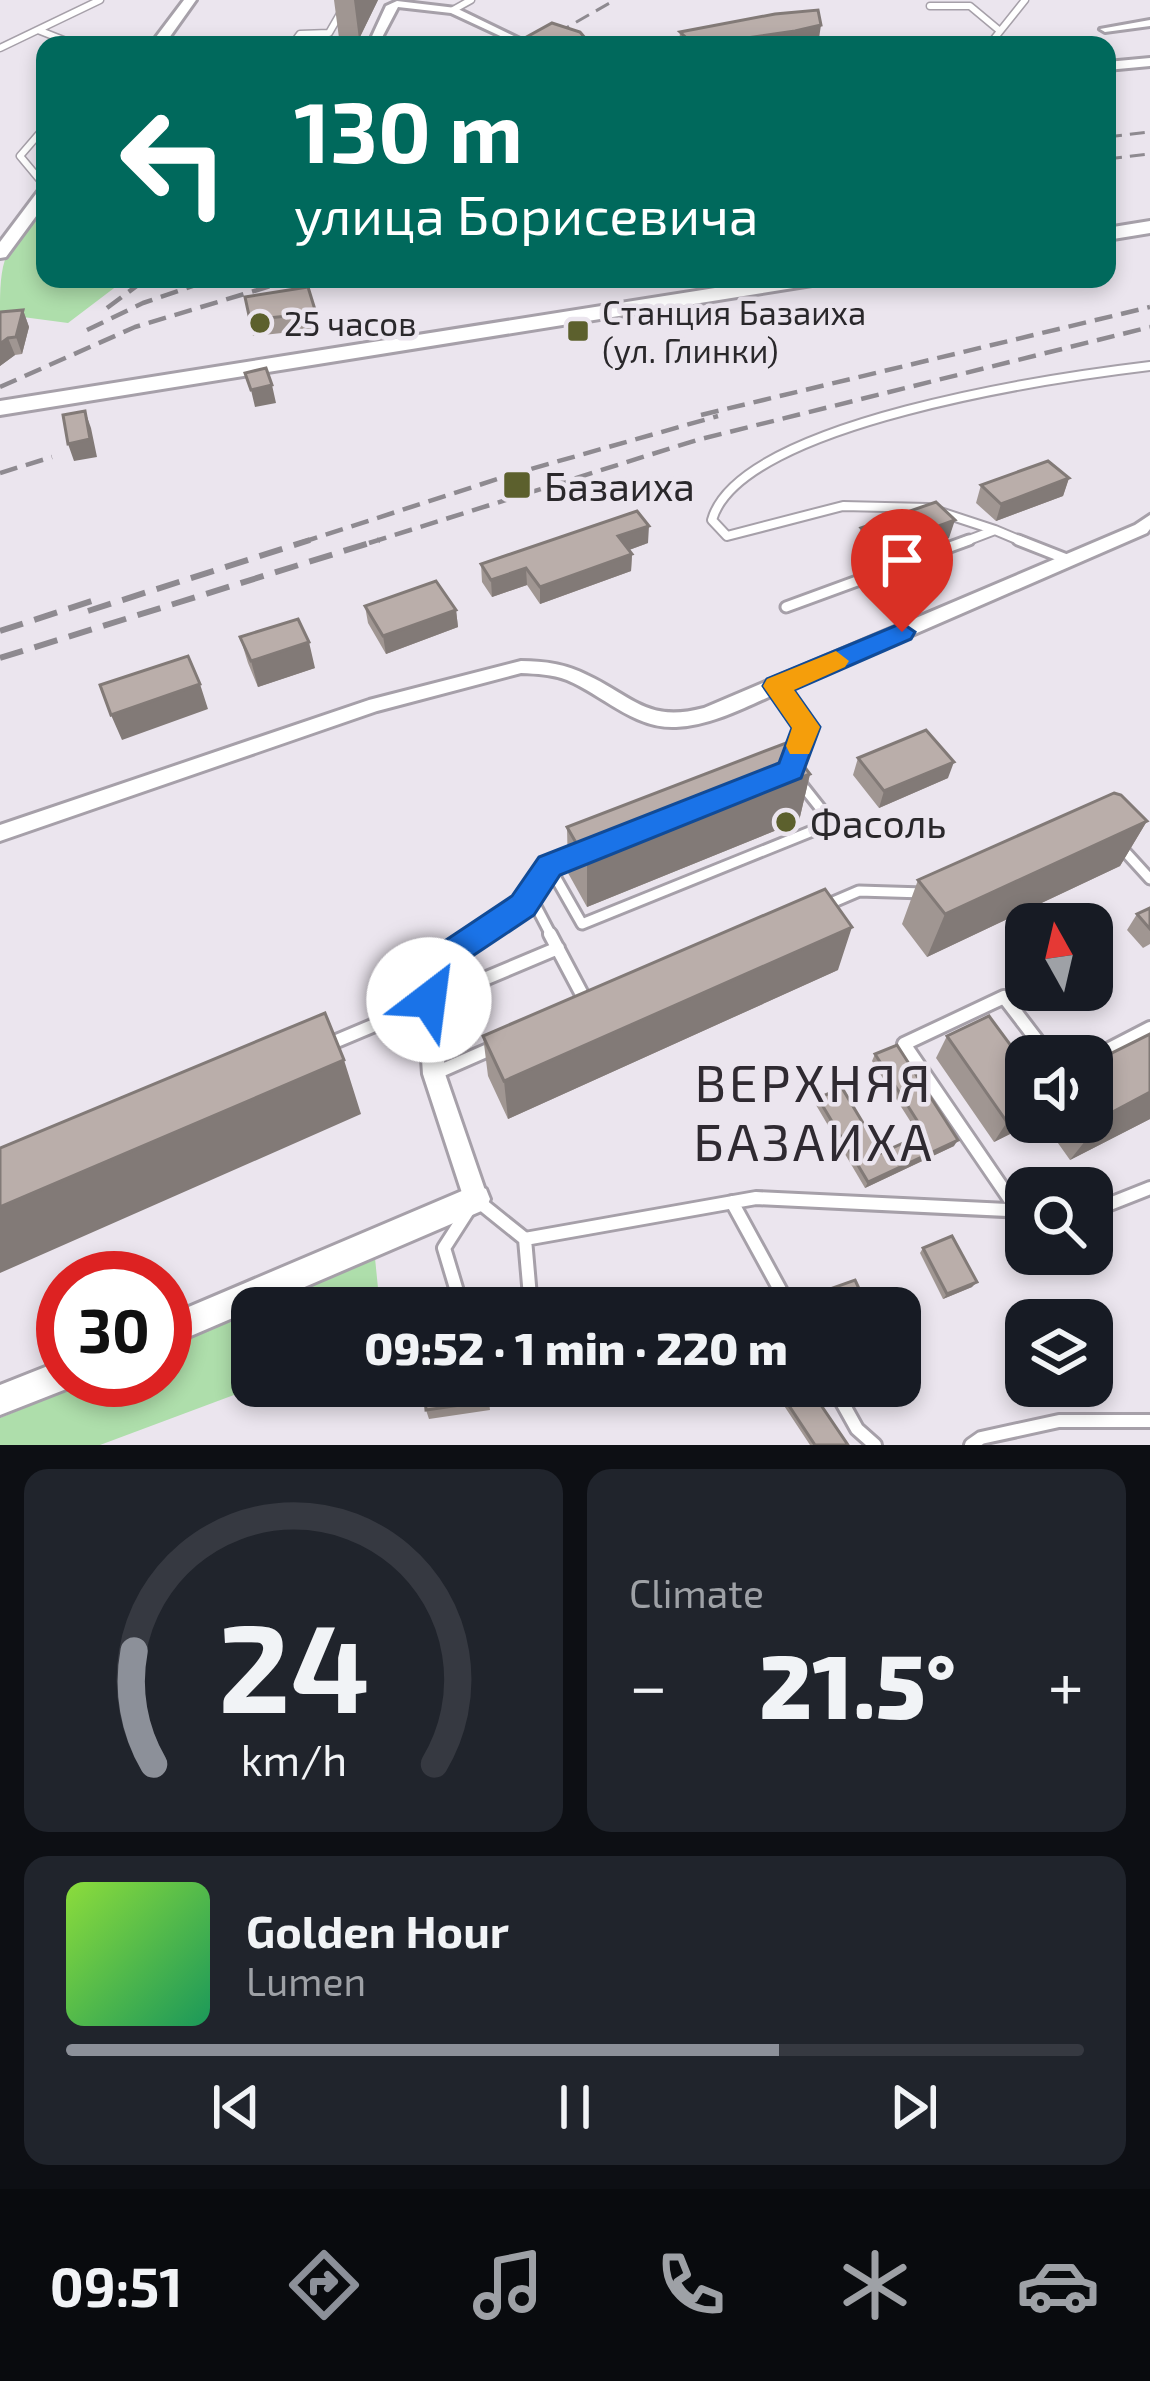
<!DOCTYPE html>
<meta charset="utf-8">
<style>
:root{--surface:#171b24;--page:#20242c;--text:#f1f3f6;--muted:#9ea1a6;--line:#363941;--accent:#8c9099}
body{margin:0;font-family:"Exo 2",sans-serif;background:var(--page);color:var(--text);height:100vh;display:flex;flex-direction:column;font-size:45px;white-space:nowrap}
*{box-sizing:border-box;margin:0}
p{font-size:39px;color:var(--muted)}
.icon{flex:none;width:66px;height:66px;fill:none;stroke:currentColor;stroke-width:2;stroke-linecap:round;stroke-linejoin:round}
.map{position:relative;height:1445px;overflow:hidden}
.sheet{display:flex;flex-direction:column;gap:24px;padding:24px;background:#0d0f14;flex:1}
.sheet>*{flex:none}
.top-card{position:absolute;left:36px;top:36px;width:1080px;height:252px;border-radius:24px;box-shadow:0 6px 18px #0003;background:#00695c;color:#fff;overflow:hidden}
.needle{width:78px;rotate:352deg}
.tools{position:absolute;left:1005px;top:903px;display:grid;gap:24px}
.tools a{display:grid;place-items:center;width:108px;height:108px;border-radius:24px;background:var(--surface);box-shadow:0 6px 18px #0003;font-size:60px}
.speed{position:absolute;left:36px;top:1251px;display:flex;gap:24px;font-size:60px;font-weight:700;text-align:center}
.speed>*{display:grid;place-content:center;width:156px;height:156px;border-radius:50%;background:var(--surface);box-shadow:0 6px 18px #0003;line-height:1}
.speed .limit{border:18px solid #d22;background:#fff;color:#111}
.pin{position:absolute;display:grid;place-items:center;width:102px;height:102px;color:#fff;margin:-123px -51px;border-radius:50% 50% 50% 0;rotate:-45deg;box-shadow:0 0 12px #0007}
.pin .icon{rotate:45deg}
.me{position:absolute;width:132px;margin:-66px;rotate:30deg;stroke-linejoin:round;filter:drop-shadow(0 0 9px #0008)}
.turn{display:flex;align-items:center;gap:42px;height:252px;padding:0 60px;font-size:54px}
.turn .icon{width:156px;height:156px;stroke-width:2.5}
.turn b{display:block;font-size:84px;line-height:102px}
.big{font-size:90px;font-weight:800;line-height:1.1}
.sheet .tile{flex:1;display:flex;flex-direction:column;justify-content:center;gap:18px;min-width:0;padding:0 42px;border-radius:24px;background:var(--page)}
.sheet .dial{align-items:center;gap:0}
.dial svg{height:312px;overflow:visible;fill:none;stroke:var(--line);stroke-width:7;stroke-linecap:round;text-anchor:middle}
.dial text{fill:var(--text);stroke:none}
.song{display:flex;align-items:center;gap:36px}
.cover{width:144px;height:144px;border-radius:18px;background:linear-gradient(135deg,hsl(90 70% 55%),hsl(150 70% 35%))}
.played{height:12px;border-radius:6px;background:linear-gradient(90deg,var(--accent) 70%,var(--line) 70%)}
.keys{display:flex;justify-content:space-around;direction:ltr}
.heat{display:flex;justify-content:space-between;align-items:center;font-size:66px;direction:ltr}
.sheet .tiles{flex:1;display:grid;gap:24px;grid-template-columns:1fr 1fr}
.tile:last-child{grid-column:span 2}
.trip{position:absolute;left:231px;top:1287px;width:690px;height:120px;border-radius:24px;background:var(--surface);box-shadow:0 6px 18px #0003;font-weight:800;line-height:120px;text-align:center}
.tabs{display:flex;height:192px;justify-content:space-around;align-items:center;background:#090b0e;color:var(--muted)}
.tabs .icon{width:84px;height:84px}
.tabs .active{color:var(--accent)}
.tabs b{font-size:54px;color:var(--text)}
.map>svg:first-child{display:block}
.green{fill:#aedeab}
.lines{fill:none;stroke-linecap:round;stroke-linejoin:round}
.service-far3-casing{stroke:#a6a0a9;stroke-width:9}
.service-far2-casing{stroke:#a6a0a9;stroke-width:12}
.service-far1-casing{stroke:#a6a0a9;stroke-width:15}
.service-casing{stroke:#a6a0a9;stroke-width:18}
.minor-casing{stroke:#a6a0a9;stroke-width:6}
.tertiary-casing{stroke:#a6a0a9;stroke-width:6}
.secondary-casing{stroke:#a6a0a9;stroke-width:6}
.trunk-casing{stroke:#a6a0a9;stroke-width:6}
.service-far3{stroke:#fff;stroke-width:6}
.service-far2{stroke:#fff;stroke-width:8}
.service-far1{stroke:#fff;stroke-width:9}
.service{stroke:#fff;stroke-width:12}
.minor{fill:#fff;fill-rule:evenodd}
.tertiary{fill:#fff;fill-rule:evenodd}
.secondary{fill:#fff;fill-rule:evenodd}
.trunk{fill:#fff;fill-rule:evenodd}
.rail-far2{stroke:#8e8a90;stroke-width:3;stroke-dasharray:15 8;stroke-linecap:butt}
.rail-far1{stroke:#8e8a90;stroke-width:4.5;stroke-dasharray:18 9;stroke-linecap:butt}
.rail{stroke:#8e8a90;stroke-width:6;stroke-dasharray:24 12;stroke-linecap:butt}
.wall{fill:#a09692}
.shaded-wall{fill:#827a77}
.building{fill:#baaeaa;stroke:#827a77;stroke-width:3}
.route{fill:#1a73e8;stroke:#114b97;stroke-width:3}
.slow{fill:#f59e0b}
.poi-dot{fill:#5c602d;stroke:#ebe5ee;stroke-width:4.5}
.labels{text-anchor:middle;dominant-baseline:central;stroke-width:9;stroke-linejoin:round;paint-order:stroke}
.far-poi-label{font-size:33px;fill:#2a282b;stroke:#ebe5ee;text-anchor:start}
.poi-label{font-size:39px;fill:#2a282b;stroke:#ebe5ee;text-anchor:start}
.near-neighbourhood-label{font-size:51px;letter-spacing:3px;fill:#2f2a31;stroke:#ebe5ee}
</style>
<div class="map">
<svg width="1150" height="1445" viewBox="0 0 1150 1445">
<rect width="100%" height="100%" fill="#ebe5ee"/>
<path class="green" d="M45,213V279H126L68,323L0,314C0,266 1,243 45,213Z
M375,1258L380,1308H259Z
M252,1311V1386H258L100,1445H0V1418L91,1380H165V1348Z"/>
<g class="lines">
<defs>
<path id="service-far3" d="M930,6H970L1000,31
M453,10L471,0
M38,30L76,45
M292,45L300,34L329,33L348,0
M989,45L1025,0
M0,48L100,0
M45,127L20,156L45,186"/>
<path id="service-far2" d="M995,530L928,508L843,506L727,536L712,520C739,422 1058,377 1150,366
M961,543L995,530L1026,543"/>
<path id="service-far1" d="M1018,540L1069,560
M786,607L969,540
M1120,846L1150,879
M549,866L582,924L832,823L802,785
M530,895L552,937
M824,906L859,891L924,893"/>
<path id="service" d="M550,934L586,1002
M327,1045L558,948
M1092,1058L1150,1028
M438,1072L495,1047
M479,1202L525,1239L531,1308
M732,1202L790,1308
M1018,1211L904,1044L1004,997L1049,1056
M1092,1211L1150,1188
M525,1239L756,1198L1026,1211
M462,1308L444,1248L469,1209
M833,1386L857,1429L875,1445
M971,1445L981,1438L1059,1421H1150"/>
<path id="minor" d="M397,1L456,8L520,39L515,45H505L509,40L451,13L398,7L378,45H368L386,6Z
M1150,20V26L1105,32L1100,29Z
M1150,515V529L1147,533L788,689L815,727L798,775L784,780L777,778L775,773L783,765L797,728L773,695C744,708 709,726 676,727C634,729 603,695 567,680C552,674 537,674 521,673L377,711L0,841V825L369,700L521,661C545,661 566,664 587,675C634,697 647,723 704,708L1135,525Z
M586,844L593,846L596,852L593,858L556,872L530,912L461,958L440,1000L445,1074L488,1199L484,1207L476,1211L468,1207L464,1199L423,1074L418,999L447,946L516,900L542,860Z"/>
<path id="tertiary" d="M1150,58V66L1107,70V62Z
M476,1185L486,1189L490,1199L486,1209L165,1347V1317Z
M63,1360V1380H76L74,1386L0,1415V1385Z"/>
<path id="secondary" d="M184,0H196L164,45H150Z
M45,188V204L6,257L0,258V242L39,190Z"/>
<path id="trunk" d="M1150,221V233L1107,240V228Z
M772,279H823L812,285L0,415V401Z"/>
</defs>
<use href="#service-far3" class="service-far3-casing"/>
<use href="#service-far2" class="service-far2-casing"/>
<use href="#service-far1" class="service-far1-casing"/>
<use href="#service" class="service-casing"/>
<use href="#minor" class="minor-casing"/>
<use href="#tertiary" class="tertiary-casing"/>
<use href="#secondary" class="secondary-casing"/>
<use href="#trunk" class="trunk-casing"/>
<use href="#service-far3" class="service-far3"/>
<use href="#service-far2" class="service-far2"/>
<use href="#service-far1" class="service-far1"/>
<use href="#service" class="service"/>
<use href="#minor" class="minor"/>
<use href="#tertiary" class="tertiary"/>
<use href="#secondary" class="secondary"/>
<use href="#trunk" class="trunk"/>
<path class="rail-far2" d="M536,45L615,0
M1107,137L1150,132
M1107,159L1150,154"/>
<path class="rail-far1" d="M107,308L146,279
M87,330L143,303L213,279
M0,387L135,327L294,279
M701,415L1150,307
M0,473L52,457
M300,543L513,474L718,416
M369,543L697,440L1150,327"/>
<path class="rail" d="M88,611L310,540
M0,631L98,599
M0,658L379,540"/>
</g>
<path class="wall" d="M334,0H378L359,39L339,38Z
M680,32L818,45H679Z
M245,297L316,313L319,329L253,336Z
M23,310L29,327L22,354L15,355L0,366V312Z
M1069,478L1063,496L996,521L976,503L981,485Z
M861,528L949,538L875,565L857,545Z
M648,543L629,550L632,554L631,571L540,604L527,585L492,597L482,582L481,564Z
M365,606L456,610L458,627L386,654L368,623Z
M240,637L315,668L258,687L248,663Z
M858,758L948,778L879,808L853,775Z
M810,774L799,821L587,907L568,873L567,827Z
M1147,821L1120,866L927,957L902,924L918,880Z
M1150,908V944L1143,948L1127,930L1137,914Z
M838,970L508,1119L488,1076L483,1036Z
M947,1036L1026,1122H1034L994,1142L936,1058Z
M875,1054L954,1146L865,1188L816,1105L818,1098L881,1153L919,1135L872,1061Z
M1092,1063L1150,1119L1070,1160L1043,1122H1092Z
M923,1248L972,1287L943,1299L920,1253Z
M824,1291L868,1308H827L822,1296Z
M487,1386L490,1410L429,1419L426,1410Z
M771,1386H808L848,1445H810Z"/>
<path class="shaded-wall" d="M354,0H378L359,39Z
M821,25L818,45H698Z
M23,310L29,327L22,354L16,337Z
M8,338L15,355L0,366V344Z
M272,385L276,403L255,407L251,390Z
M85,411L91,428L97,457L74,461L68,444Z
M1069,478L1063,496L996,521L1001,504Z
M955,520L949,538L875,565L879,548Z
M649,526L648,543L618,554V536Z
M632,554L631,571L540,604V587Z
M526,568L527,585L492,597L491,580Z
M456,610L458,627L386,654L383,636Z
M309,642L315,668L258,687L251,661Z
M200,684L208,709L122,740L111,715Z
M954,762L948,778L879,808L884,791Z
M810,774L799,821L587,907V862Z
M1147,821L1120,866L927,957L945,914Z
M852,927L838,970L508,1119L504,1081Z
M344,1060L361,1114L0,1273V1207Z
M1150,1092V1119L1070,1160L1105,1116Z
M1026,1113V1122H1034L994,1142L1007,1122Z
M958,1140L954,1146L865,1188L868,1182Z
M977,1282L972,1287L943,1299L947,1294Z"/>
<path class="building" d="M818,10L821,25L795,31L698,45H694L680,32L775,14Z
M552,23L580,32L591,45H512Z
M308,287L316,313L250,320L245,297Z
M23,310L16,337L8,338L0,344V312Z
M266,368L272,385L251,390L245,373Z
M85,411L90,439L68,444L63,415Z
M1048,461L1069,478L1001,504L981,485Z
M936,502L955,520L879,548L861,528Z
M637,511L649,526L618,536L632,554L540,587L526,568L491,580L481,564Z
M436,581L456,610L383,636L365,606Z
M298,619L309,642L251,661L240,637Z
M188,656L200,684L111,715L100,685Z
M926,730L954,762L884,791L858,758Z
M786,743L810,774L587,862L567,827Z
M1114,793L1121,795L1147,821L945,914L918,880Z
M825,889L852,927L504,1081L483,1036Z
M1150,908V929L1137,914Z
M325,1013L344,1060L0,1207V1148Z
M989,1016L1026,1066V1113L1007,1122L947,1036Z
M1150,1034V1092L1105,1116L1092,1099V1063Z
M897,1045L958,1140L868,1182L818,1098L842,1088L881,1153L925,1133L875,1054Z
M952,1236L977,1282L947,1294L923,1248Z
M855,1280L868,1308H832L824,1291Z
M424,1386H486L488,1401L426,1410Z
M776,1386H808L848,1445H815Z"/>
<path class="route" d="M902,623L915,632L911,639L794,690L820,727L801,778L560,875L534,915L465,961L441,1010L429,1014L418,1010L413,1000L443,942L512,896L539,857L779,763L792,728L763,686L767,679Z"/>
<path class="slow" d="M836,651L849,661L845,667L794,690L820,727L809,754H790L786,746L792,728L763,686L767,679Z"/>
<g class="poi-dot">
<circle cx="260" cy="323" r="12"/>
<rect x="566" y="319" width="24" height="24" rx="6"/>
<rect x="502" y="470" width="30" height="30" rx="6"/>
<circle cx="786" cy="822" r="12"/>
</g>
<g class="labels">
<g class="far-poi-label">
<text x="602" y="312">Станция Базаиха<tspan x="602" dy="38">(ул. Глинки)</tspan></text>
<text x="284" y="323">25 часов</text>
</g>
<g class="poi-label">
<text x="544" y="485">Базаиха</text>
<text x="810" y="822">Фасоль</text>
</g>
<g class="near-neighbourhood-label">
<text x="814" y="1081">ВЕРХНЯЯ<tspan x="814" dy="59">БАЗАИХА</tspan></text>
</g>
</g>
</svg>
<div class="tools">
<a><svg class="needle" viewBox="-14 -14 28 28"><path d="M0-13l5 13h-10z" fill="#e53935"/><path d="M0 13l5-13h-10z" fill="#9ea1a6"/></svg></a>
<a><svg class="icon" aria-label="sound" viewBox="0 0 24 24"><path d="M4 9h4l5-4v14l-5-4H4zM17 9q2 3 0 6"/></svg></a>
<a><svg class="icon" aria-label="search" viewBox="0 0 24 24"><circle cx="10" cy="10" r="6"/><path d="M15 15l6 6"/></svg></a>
<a><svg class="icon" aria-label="layers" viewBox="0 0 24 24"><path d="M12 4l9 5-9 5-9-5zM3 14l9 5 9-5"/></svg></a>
</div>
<div class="speed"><div class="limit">30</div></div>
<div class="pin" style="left:902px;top:632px;background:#d93025"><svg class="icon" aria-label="arrive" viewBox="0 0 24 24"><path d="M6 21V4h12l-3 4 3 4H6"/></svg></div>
<svg class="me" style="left:429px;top:1000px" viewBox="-20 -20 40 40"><circle r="19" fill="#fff"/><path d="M0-13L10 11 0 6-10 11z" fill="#1a73e8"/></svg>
<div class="trip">09:52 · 1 min · 220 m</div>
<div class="top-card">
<div class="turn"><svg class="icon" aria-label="left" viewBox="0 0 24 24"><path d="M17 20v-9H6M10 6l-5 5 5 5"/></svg><div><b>130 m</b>улица Борисевича</div></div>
</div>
</div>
<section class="sheet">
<div class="tiles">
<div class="tile dial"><svg viewBox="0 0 100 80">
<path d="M14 69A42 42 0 1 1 86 69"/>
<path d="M14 69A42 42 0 0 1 9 40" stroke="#8c9099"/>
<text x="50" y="56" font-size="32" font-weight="700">24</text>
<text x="50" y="72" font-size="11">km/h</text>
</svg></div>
<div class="tile"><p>Climate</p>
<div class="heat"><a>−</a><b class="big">21.5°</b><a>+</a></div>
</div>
<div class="tile">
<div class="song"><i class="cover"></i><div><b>Golden Hour</b><p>Lumen</p></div></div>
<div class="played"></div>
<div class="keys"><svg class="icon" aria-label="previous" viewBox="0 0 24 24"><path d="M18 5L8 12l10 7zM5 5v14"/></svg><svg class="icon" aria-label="pause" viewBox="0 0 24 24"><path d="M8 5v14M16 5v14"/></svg><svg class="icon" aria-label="next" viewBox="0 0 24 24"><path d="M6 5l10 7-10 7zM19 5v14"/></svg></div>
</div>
</div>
</section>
<nav class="tabs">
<b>09:51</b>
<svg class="icon active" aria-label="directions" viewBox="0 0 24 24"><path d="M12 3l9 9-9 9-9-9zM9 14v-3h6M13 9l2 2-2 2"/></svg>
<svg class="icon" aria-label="music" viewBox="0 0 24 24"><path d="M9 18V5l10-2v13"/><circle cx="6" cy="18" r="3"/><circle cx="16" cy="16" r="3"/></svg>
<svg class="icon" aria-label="phone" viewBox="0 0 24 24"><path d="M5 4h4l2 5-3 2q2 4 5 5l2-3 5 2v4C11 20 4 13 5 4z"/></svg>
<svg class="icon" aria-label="climate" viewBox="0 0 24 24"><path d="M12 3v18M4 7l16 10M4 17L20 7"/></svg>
<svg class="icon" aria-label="car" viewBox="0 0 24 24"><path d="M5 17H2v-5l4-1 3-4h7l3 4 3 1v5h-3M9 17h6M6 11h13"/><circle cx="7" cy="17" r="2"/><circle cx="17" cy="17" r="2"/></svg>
</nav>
